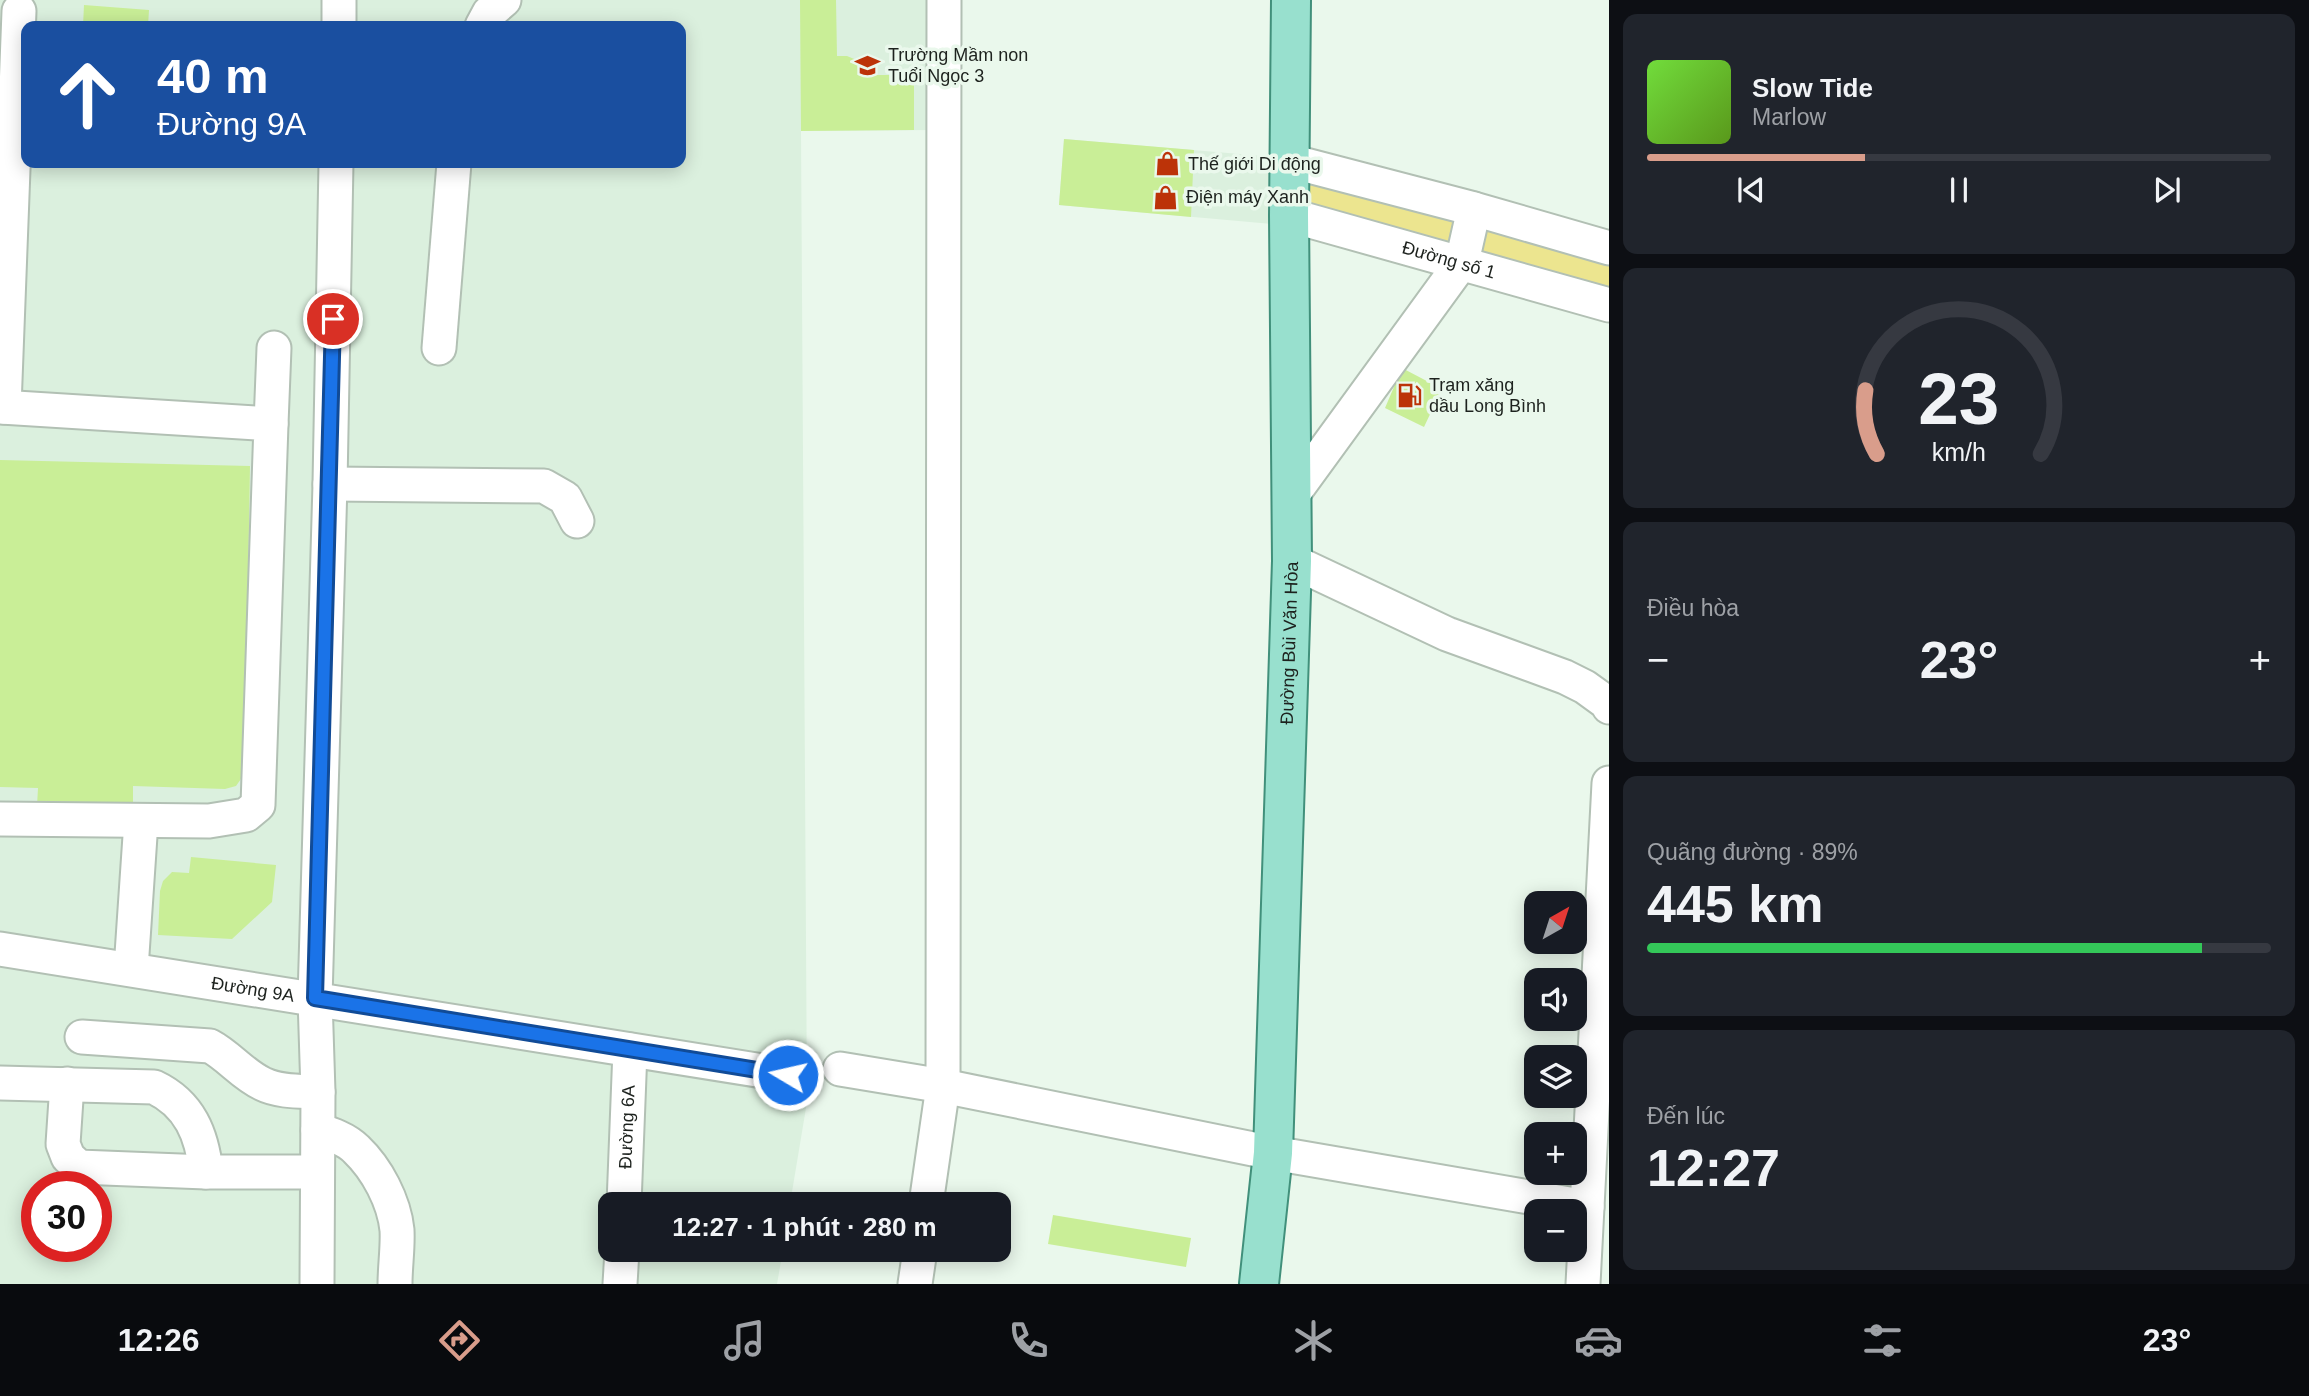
<!DOCTYPE html>
<html lang="vi">
<meta charset="utf-8">
<style>
:root{--surface:#171b24;--page:#20242c;--text:#f1f3f6;--muted:#9ea1a6;--line:#363941;--accent:#d99d8b}
body{margin:0;font-family:Arial,sans-serif;background:var(--page);color:var(--text);height:100vh;display:flex;flex-direction:column;font-size:26px;white-space:nowrap}
*{box-sizing:border-box;margin:0}
p{font-size:23px;color:var(--muted)}
.icon{flex:none;width:38px;height:38px;fill:none;stroke:currentColor;stroke-width:2;stroke-linecap:round;stroke-linejoin:round}
.map{position:relative;flex:1;overflow:hidden}
.drawer{display:flex;flex-direction:column;gap:14px;padding:14px;background:#0d0f14;width:700px}
.drawer>*{flex:none}
.top-card{position:absolute;left:21px;top:21px;width:665px;height:147px;border-radius:14px;box-shadow:0 4px 18px #0003;background:#1a4fa0;color:#fff;overflow:hidden}
.needle{width:46px;rotate:39deg}
.tools{position:absolute;left:1524px;top:891px;display:grid;gap:14px}
.tools a{display:grid;place-items:center;width:63px;height:63px;border-radius:14px;background:var(--surface);box-shadow:0 4px 18px #0003;font-size:35px}
.speed{position:absolute;left:21px;top:1171px;display:flex;gap:14px;font-size:35px;font-weight:700;text-align:center}
.speed>*{display:grid;place-content:center;width:91px;height:91px;border-radius:50%;background:var(--surface);box-shadow:0 4px 18px #0003;line-height:1}
.speed .limit{border:10px solid #d22;background:#fff;color:#111}
.pin{position:absolute;display:grid;place-items:center;width:60px;height:60px;color:#fff;margin:-30px;border:4px solid #fff;border-radius:50%;box-shadow:0 2px 7px #0007}
.me{position:absolute;width:77px;margin:-38px;rotate:279deg;stroke-linejoin:round;filter:drop-shadow(0 0 5px #0008)}
.turn{display:flex;align-items:center;gap:24px;height:147px;padding:0 21px;font-size:32px}
.turn .icon{width:91px;height:91px;stroke-width:2.5}
.turn b{display:block;font-size:49px;line-height:60px}
.big{font-size:52px;font-weight:600;line-height:1.1}
.drawer .tile{flex:1;display:flex;flex-direction:column;justify-content:center;gap:10px;min-width:0;padding:0 24px;border-radius:14px;background:var(--page)}
.drawer .dial{align-items:center;gap:0}
.dial svg{height:182px;overflow:visible;fill:none;stroke:var(--line);stroke-width:7;stroke-linecap:round;text-anchor:middle}
.dial text{fill:var(--text);stroke:none}
.song{display:flex;align-items:center;gap:21px}
.cover{width:84px;height:84px;border-radius:10px;background:linear-gradient(135deg,hsl(100 70% 55%),hsl(90 70% 35%))}
.played{height:7px;border-radius:4px;background:linear-gradient(90deg,var(--accent) 35%,var(--line) 35%)}
.keys{display:flex;justify-content:space-around;direction:ltr}
.heat{display:flex;justify-content:space-between;align-items:center;font-size:38px;direction:ltr}
.charge{height:10px;border-radius:5px;background:linear-gradient(90deg,#34c759 89%,var(--line) 0)}
.trip{position:absolute;left:598px;top:1192px;width:413px;height:70px;border-radius:14px;background:var(--surface);box-shadow:0 4px 18px #0003;font-weight:600;line-height:70px;text-align:center}
.tabs{display:flex;height:112px;justify-content:space-around;align-items:center;background:#090b0e;color:var(--muted)}
.tabs .icon{width:49px;height:49px}
.tabs .selected{color:var(--accent)}
.tabs b{font-size:32px;color:var(--text)}
main{display:flex;flex:1;min-height:0}
.map>svg:first-child{display:block}
.built{fill:#dbf0de;fill-rule:evenodd}
.green{fill:#ece58f}
.building{fill:#c9ee97}
.lines{fill:none;stroke-linecap:round;stroke-linejoin:round}
.minor-casing{stroke:#b2c0b4;stroke-width:37}
.major-casing{stroke:#41907b;stroke-width:42}
.minor{stroke:#fff;stroke-width:33}
.major{stroke:#98e0ce;stroke-width:38}
.route-casing{stroke:#114b97;stroke-width:18}
.route{stroke:#1a73e8;stroke-width:12}
.labels{text-anchor:middle;dominant-baseline:central;stroke-width:7;stroke-linejoin:round;paint-order:stroke}
.poi-label{font-size:18px;fill:#1d221e;stroke:#eaf8ec;text-anchor:start}
.street-label{font-size:18px;fill:#1d221e;stroke:#eaf8ec}
</style>
<main>
<div class="map">
<svg width="1609" height="1284" viewBox="0 0 1609 1284">
<rect width="100%" height="100%" fill="#eaf8ec"/>
<path class="built" d="M0,0H936L934,130L801,131L807,1102L790,1204H611V1250H783L777,1284H0ZM26,26H681V163H26ZM37,1186H96V1246H37Z
M1064,139L1274,157L1273,224L1059,205Z"/>
<path class="green" d="M1305,175L1462,216L1455,250L1305,209Z
M1481,222L1609,258V294L1474,255Z"/>
<path class="building" d="M800,0H836L837,56H847L859,61L867,75H914V130L801,131Z
M84,5L149,10L148,26H83Z
M1064,139L1194,150L1191,217L1059,205Z
M1402,368L1442,389L1424,427L1385,408Z
M0,460L250,466L245,766L243,776L236,786L225,789L133,786V808L37,806L38,788L0,787Z
M191,857L276,865L272,902L232,939L158,935L160,891L163,881L172,872L189,873Z
M1053,1215L1191,1238L1186,1267L1048,1244Z"/>
<g class="lines">
<defs>
<g id="minor">
<path d="M339,26V0"/>
<path d="M482,26L489,13L504,0"/>
<path d="M1290,161L1474,209L1609,248"/>
<path id="s1" d="M1289,215L1609,305"/>
<path d="M439,348L454,163"/>
<path d="M0,407L271,424L258,805L246,815L209,821L0,819"/>
<path d="M4,407L19,11"/>
<path d="M271,424L274,348"/>
<path d="M330,484L544,486L565,498L577,521"/>
<path d="M1293,494L1462,262L1474,209"/>
<path d="M1292,561L1447,634L1565,677L1585,687L1607,703L1609,707"/>
<path id="s2" d="M0,949L788,1075"/>
<path d="M131,969L141,821"/>
<path d="M82,1037L210,1046C229,1056 243,1075 263,1084C279,1092 301,1091 318,1092"/>
<path d="M840,1069L943,1086L1273,1153L1587,1207"/>
<path d="M0,1083L154,1087C190,1104 202,1135 206,1172H317"/>
<path d="M67,1084L63,1144L68,1157L79,1167L206,1172"/>
<path d="M318,1130C331,1134 346,1139 356,1149C377,1169 394,1201 397,1230C398,1247 395,1266 395,1284"/>
<path id="s3" d="M624,1204L630,1050"/>
<path d="M926,1204L943,1086L944,0"/>
<path d="M317,1284L318,1092L315,998L330,484L336,163"/>
<path d="M620,1284L622,1250"/>
<path d="M915,1284L920,1250"/>
<path d="M1583,1284L1609,783"/>
</g>
<g id="major">
<path id="s4" d="M1259,1284L1273,1153L1292,561L1289,215L1291,0"/>
</g>
</defs>
<use href="#minor" class="minor-casing"/>
<use href="#major" class="major-casing"/>
<use href="#minor" class="minor"/>
<use href="#major" class="major"/>
</g>
<g class="lines">
<defs>
<path id="route" d="M333,319L315,998L788,1075"/>
</defs>
<use href="#route" class="route-casing"/>
<use href="#route" class="route"/>
</g>
<defs>
<symbol id="school-bare" viewBox="-9 -9 18 18"><path d="M0-5L7-2L0 1L-7-2ZM-4 1L0 2.5L4 1V4Q0 6-4 4Z" fill="#bc3308" stroke="#eaf8ec" stroke-width="2.5" paint-order="stroke"/></symbol>
<symbol id="shop-bare" viewBox="-9 -9 18 18"><path d="M-5-2.5h2.3a2.7 3.5 0 0 1 5.4 0H5L5.5 6h-11ZM-1.5-2.5h3a1.5 2.3 0 0 0-3 0Z" fill="#bc3308" stroke="#eaf8ec" stroke-width="2.5" paint-order="stroke"/></symbol>
<symbol id="fuel-bare" viewBox="-9 -9 18 18"><path d="M-5.5-6h7V0h2V4h1.3V-2.5L3-4.5l.8-.8L6-3V5H2.5V1h-1V6h-7ZM-4.2-4.7v3.2H.2V-4.7Z" fill="#bc3308" stroke="#eaf8ec" stroke-width="2.5" paint-order="stroke"/></symbol>
</defs>
<g fill-rule="evenodd">
<use href="#school-bare" x="850" y="48" width="35" height="35"/>
<use href="#shop-bare" x="1150" y="146" width="35" height="35"/>
<use href="#shop-bare" x="1148" y="180" width="35" height="35"/>
<use href="#fuel-bare" x="1392" y="378" width="35" height="35"/>
</g>
<g class="labels">
<g class="poi-label">
<text x="888" y="55">Trường Mầm non<tspan x="888" dy="21">Tuổi Ngọc 3</tspan></text>
<text x="1188" y="164">Thế giới Di động</text>
<text x="1186" y="197">Điện máy Xanh</text>
<text x="1429" y="385">Trạm xăng<tspan x="1429" dy="21">dầu Long Bình</tspan></text>
</g>
<g class="street-label">
<text stroke="none"><textPath href="#s1" startOffset="166">Đường số 1</textPath></text>
<text stroke="none"><textPath href="#s4" startOffset="642">Đường Bùi Văn Hòa</textPath></text>
<text stroke="none"><textPath href="#s2" startOffset="256">Đường 9A</textPath></text>
<text stroke="none"><textPath href="#s3" startOffset="77">Đường 6A</textPath></text>
</g>
</g>
</svg>
<div class="tools">
<a><svg class="needle" viewBox="-14 -14 28 28"><path d="M0-13l5 13h-10z" fill="#e53935"/><path d="M0 13l5-13h-10z" fill="#9ea1a6"/></svg></a>
<a><svg class="icon" aria-label="sound" viewBox="0 0 24 24"><path d="M4 9h4l5-4v14l-5-4H4zM17 9q2 3 0 6"/></svg></a>
<a><svg class="icon" aria-label="layers" viewBox="0 0 24 24"><path d="M12 4l9 5-9 5-9-5zM3 14l9 5 9-5"/></svg></a>
<a>+</a>
<a>−</a>
</div>
<div class="speed"><div class="limit">30</div></div>
<div class="pin" style="left:333px;top:319px;background:#d93025"><svg class="icon" aria-label="arrive" viewBox="0 0 24 24"><path d="M6 21V4h12l-3 4 3 4H6"/></svg></div>
<svg class="me" style="left:788px;top:1075px" viewBox="-20 -20 40 40"><circle r="17" fill="#1a73e8" stroke="#fff" stroke-width="3"/><path d="M0-11L8 9 0 5-8 9z" fill="#fff"/></svg>
<div class="trip">12:27 · 1 phút · 280 m</div>
<div class="top-card">
<div class="turn"><svg class="icon" aria-label="ahead" viewBox="0 0 24 24"><path d="M12 20V5M6 11l6-6 6 6"/></svg><div><b>40 m</b>Đường 9A</div></div>
</div>
</div>
<section class="drawer">
<div class="tile">
<div class="song"><i class="cover"></i><div><b>Slow Tide</b><p>Marlow</p></div></div>
<div class="played"></div>
<div class="keys"><svg class="icon" aria-label="previous" viewBox="0 0 24 24"><path d="M18 5L8 12l10 7zM5 5v14"/></svg><svg class="icon" aria-label="pause" viewBox="0 0 24 24"><path d="M8 5v14M16 5v14"/></svg><svg class="icon" aria-label="next" viewBox="0 0 24 24"><path d="M6 5l10 7-10 7zM19 5v14"/></svg></div>
</div>
<div class="tile dial"><svg viewBox="0 0 100 80">
<path d="M14 69A42 42 0 1 1 86 69"/>
<path d="M14 69A42 42 0 0 1 9 41" stroke="#d99d8b"/>
<text x="50" y="56" font-size="32" font-weight="700">23</text>
<text x="50" y="72" font-size="11">km/h</text>
</svg></div>
<div class="tile"><p>Điều hòa</p>
<div class="heat"><a>−</a><b class="big">23°</b><a>+</a></div>
</div>
<div class="tile"><p>Quãng đường · 89%</p><b class="big">445 km</b><div class="charge"></div></div>
<div class="tile"><p>Đến lúc</p><b class="big">12:27</b></div>
</section>
</main>
<nav class="tabs">
<b>12:26</b>
<svg class="icon selected" aria-label="directions" viewBox="0 0 24 24"><path d="M12 3l9 9-9 9-9-9zM9 14v-3h6M13 9l2 2-2 2"/></svg>
<svg class="icon" aria-label="music" viewBox="0 0 24 24"><path d="M9 18V5l10-2v13"/><circle cx="6" cy="18" r="3"/><circle cx="16" cy="16" r="3"/></svg>
<svg class="icon" aria-label="phone" viewBox="0 0 24 24"><path d="M5 4h4l2 5-3 2q2 4 5 5l2-3 5 2v4C11 20 4 13 5 4z"/></svg>
<svg class="icon" aria-label="climate" viewBox="0 0 24 24"><path d="M12 3v18M4 7l16 10M4 17L20 7"/></svg>
<svg class="icon" aria-label="car" viewBox="0 0 24 24"><path d="M5 17H2v-5l4-1 3-4h7l3 4 3 1v5h-3M9 17h6M6 11h13"/><circle cx="7" cy="17" r="2"/><circle cx="17" cy="17" r="2"/></svg>
<svg class="icon" aria-label="filters" viewBox="0 0 24 24"><path d="M4 7h16M4 17h16"/><circle cx="9" cy="7" r="2"/><circle cx="15" cy="17" r="2"/></svg>
<b>23°</b>
</nav>
